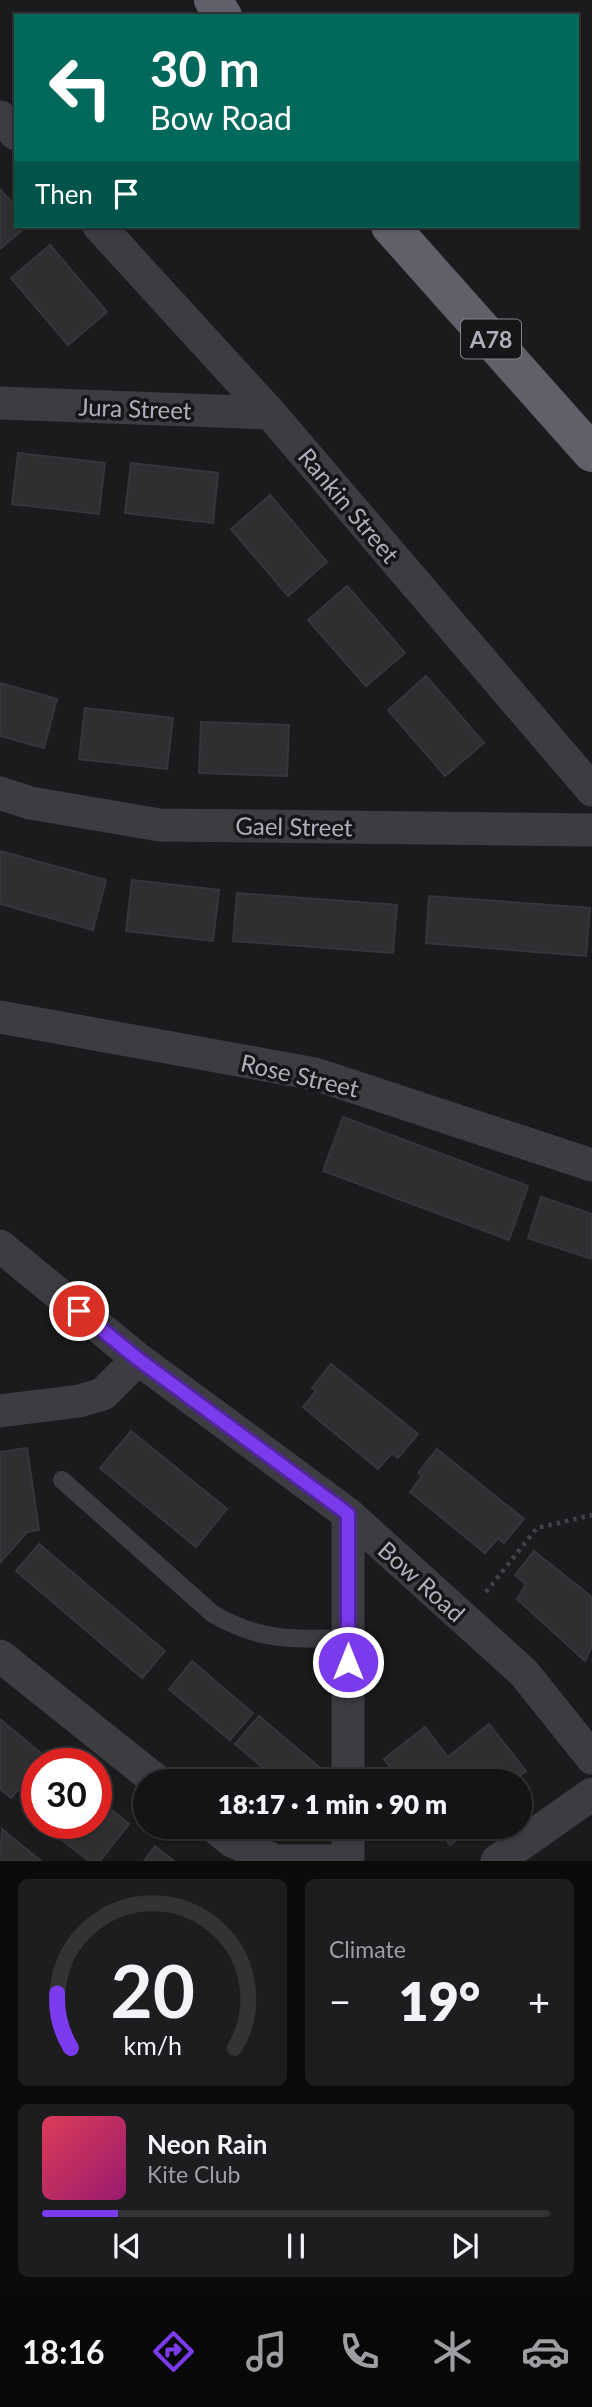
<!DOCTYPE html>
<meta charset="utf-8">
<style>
:root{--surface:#141416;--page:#1d1d1f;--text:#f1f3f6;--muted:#9d9ea1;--line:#333335;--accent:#7c3aed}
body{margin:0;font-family:Lato,sans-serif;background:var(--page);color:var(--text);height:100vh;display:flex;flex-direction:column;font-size:26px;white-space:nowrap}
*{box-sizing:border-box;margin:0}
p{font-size:23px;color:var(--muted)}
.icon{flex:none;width:38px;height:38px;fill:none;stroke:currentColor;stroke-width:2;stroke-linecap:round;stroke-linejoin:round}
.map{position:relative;height:1861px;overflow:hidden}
.sheet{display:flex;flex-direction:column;gap:18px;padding:18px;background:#0b0b0c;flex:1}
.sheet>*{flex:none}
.top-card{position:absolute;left:14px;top:14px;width:565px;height:214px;border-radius:0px;box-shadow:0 2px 5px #0004,0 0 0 2px var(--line);background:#00695c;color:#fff;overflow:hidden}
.speed{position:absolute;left:21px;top:1748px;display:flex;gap:14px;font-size:35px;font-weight:700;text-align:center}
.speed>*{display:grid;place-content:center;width:91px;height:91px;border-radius:50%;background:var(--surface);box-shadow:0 2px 5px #0004,0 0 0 2px var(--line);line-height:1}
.speed .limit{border:10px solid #d22;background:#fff;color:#111}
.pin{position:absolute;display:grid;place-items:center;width:60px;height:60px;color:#fff;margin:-30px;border:4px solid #fff;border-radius:50%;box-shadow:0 2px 7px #0007}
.me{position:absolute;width:77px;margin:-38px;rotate:0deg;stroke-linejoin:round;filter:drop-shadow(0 0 5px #0008)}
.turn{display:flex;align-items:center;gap:24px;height:147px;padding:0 21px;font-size:32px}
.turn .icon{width:91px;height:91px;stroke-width:2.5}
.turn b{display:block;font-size:49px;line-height:60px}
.then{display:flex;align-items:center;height:66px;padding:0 21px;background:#0003;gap:14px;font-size:26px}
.big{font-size:52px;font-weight:800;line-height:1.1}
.sheet .tile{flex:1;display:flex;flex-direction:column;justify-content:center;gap:10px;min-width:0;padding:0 24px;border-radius:10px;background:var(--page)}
.sheet .dial{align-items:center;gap:0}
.dial svg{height:182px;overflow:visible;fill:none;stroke:var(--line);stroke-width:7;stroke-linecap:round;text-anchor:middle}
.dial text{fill:var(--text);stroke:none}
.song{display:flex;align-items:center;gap:21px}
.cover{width:84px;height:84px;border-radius:10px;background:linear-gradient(135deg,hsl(350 70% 55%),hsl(320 70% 35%))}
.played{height:7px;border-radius:4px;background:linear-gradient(90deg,var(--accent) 15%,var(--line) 15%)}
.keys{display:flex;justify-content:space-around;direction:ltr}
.heat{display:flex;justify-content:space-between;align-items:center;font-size:38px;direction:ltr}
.sheet .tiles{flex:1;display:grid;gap:18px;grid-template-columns:1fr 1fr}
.tile:last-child{grid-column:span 2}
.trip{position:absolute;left:133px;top:1769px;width:399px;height:70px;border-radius:35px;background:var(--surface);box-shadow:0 2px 5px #0004,0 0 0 2px var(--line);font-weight:800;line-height:70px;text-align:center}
.tab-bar{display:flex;height:112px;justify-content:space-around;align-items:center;background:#080809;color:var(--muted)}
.tab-bar .icon{width:49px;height:49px}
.tab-bar .current{color:var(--accent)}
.tab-bar b{font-size:32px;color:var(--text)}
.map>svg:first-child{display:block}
.building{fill:#2f2e31;stroke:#363539;stroke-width:2}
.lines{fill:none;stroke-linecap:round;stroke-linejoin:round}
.path{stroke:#424249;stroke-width:4.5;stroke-dasharray:3.5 5;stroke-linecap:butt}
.service{stroke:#3c3c42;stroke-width:18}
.minor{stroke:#3c3c42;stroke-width:33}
.trunk{stroke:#60606a;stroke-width:38}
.route-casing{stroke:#51269a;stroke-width:18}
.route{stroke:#7c3aed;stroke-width:12}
.labels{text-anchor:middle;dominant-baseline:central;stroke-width:7;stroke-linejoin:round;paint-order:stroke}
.shield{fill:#161618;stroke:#80818b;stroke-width:2}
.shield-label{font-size:23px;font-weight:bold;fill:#aeafbc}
.street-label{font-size:24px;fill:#aeafbc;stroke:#161618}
</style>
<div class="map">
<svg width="592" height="1861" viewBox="0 0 592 1861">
<rect width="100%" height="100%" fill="#1b1b1d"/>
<path class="building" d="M0,189L16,207V226H27L0,249Z
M50,245L107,312L68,345L11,278Z
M18,453L105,463L99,514L12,504Z
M131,463L218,473L213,523L125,513Z
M270,495L327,562L288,596L231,529Z
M347,586L405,653L366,686L308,620Z
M426,676L484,743L445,776L388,710Z
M0,683L57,699L44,748L0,736Z
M85,708L173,718L167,769L79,759Z
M201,722L289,725L287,776L199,773Z
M0,851L106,880L93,930L0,904Z
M132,880L219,890L213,941L126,931Z
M237,893L397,905L393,953L233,941Z
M429,896L590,908L586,956L426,943Z
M343,1117L528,1186L509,1240L323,1171Z
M541,1197L592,1214V1259L528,1238Z
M331,1364L418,1434L398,1458L392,1453L378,1469L303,1407L316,1391L312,1388Z
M131,1431L227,1509L196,1547L100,1468Z
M27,1448L39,1530L27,1532L0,1563V1452Z
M437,1449L524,1519L504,1543L498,1538L485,1553L410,1492L422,1476L418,1473Z
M39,1544L165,1651L142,1678L16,1571Z
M534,1551L592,1597V1646L585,1661L517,1599L526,1584L515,1575Z
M192,1661L253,1713L230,1740L169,1689Z
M259,1716L320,1768L309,1782H280L235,1744Z
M0,1719L54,1764H37L35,1794L22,1785L11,1798L0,1789Z
M489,1724L526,1771L513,1782H401L384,1759L425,1727L448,1757Z
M96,1797L129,1824L100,1861H89L41,1824H96Z
M436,1827H473L450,1845Z
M2,1829L41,1861H0Z
M155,1846L174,1861H144Z"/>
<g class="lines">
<path class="path" d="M486,1592L537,1528L592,1515"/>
<path class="service" d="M62,1480L213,1614C259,1641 296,1640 348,1638"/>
<path class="minor" d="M0,117L16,134
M99,226L270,413L592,790
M0,403L270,413
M0,793L30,803L160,825L592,830
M0,1017L315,1074L592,1165
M0,1246L138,1359L348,1514L524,1673L592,1758
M0,1411L79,1401L103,1394L138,1359
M348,1514V1782
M0,1656L158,1782
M215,1827L232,1841L276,1861H332
M348,1827V1861
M497,1861L592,1794"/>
<path class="trunk" d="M213,0L223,16
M390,226L592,453"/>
</g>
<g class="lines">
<defs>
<path id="route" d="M79,1311L138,1359L348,1514V1662"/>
</defs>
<use href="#route" class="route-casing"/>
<use href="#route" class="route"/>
</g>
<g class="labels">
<rect class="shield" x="461" y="319.5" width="60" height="39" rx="5"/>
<g class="shield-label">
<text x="491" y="339">A78</text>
</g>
<g class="street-label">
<text transform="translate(135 408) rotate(2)">Jura Street</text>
<text transform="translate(349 505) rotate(50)">Rankin Street</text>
<text transform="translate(294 826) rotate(1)">Gael Street</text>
<text transform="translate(300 1075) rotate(13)">Rose Street</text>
<text transform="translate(422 1581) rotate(42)">Bow Road</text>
</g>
</g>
</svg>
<div class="speed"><div class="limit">30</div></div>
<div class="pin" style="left:79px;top:1311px;background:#d93025"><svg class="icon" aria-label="arrive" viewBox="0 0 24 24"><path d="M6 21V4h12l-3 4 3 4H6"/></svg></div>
<svg class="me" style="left:348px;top:1662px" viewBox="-20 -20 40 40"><circle r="17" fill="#7c3aed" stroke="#fff" stroke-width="3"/><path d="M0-11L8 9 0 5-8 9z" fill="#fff"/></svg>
<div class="trip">18:17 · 1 min · 90 m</div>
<div class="top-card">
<div class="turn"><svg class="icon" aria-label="left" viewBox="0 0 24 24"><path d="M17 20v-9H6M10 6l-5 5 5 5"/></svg><div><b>30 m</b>Bow Road</div></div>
<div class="then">Then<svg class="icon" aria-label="arrive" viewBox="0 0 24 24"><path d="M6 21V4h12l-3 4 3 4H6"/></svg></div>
</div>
</div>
<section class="sheet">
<div class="tiles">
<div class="tile dial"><svg viewBox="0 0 100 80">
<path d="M14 69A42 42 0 1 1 86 69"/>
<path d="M14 69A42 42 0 0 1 8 45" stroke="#7c3aed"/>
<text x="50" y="56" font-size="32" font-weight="700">20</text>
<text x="50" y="72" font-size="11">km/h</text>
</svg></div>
<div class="tile"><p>Climate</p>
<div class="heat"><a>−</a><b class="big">19°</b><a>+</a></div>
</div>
<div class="tile">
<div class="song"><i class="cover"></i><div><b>Neon Rain</b><p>Kite Club</p></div></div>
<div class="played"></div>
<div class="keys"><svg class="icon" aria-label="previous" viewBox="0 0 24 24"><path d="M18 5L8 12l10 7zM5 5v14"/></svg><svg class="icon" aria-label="pause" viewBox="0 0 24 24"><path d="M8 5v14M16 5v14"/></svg><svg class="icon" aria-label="next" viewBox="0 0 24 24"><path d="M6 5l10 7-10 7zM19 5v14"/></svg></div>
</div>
</div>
</section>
<nav class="tab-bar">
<b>18:16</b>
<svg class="icon current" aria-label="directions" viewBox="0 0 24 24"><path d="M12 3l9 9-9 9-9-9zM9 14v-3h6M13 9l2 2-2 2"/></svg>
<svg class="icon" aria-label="music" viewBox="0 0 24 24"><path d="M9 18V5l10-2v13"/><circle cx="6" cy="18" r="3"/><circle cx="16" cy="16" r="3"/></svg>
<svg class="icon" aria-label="phone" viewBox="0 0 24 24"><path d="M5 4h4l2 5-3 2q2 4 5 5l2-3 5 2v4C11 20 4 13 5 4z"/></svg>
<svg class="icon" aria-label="climate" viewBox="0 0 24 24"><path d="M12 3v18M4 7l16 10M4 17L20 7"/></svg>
<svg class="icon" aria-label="car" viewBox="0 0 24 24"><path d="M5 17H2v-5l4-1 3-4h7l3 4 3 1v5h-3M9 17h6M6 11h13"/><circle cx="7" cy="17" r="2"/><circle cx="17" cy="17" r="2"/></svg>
</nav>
